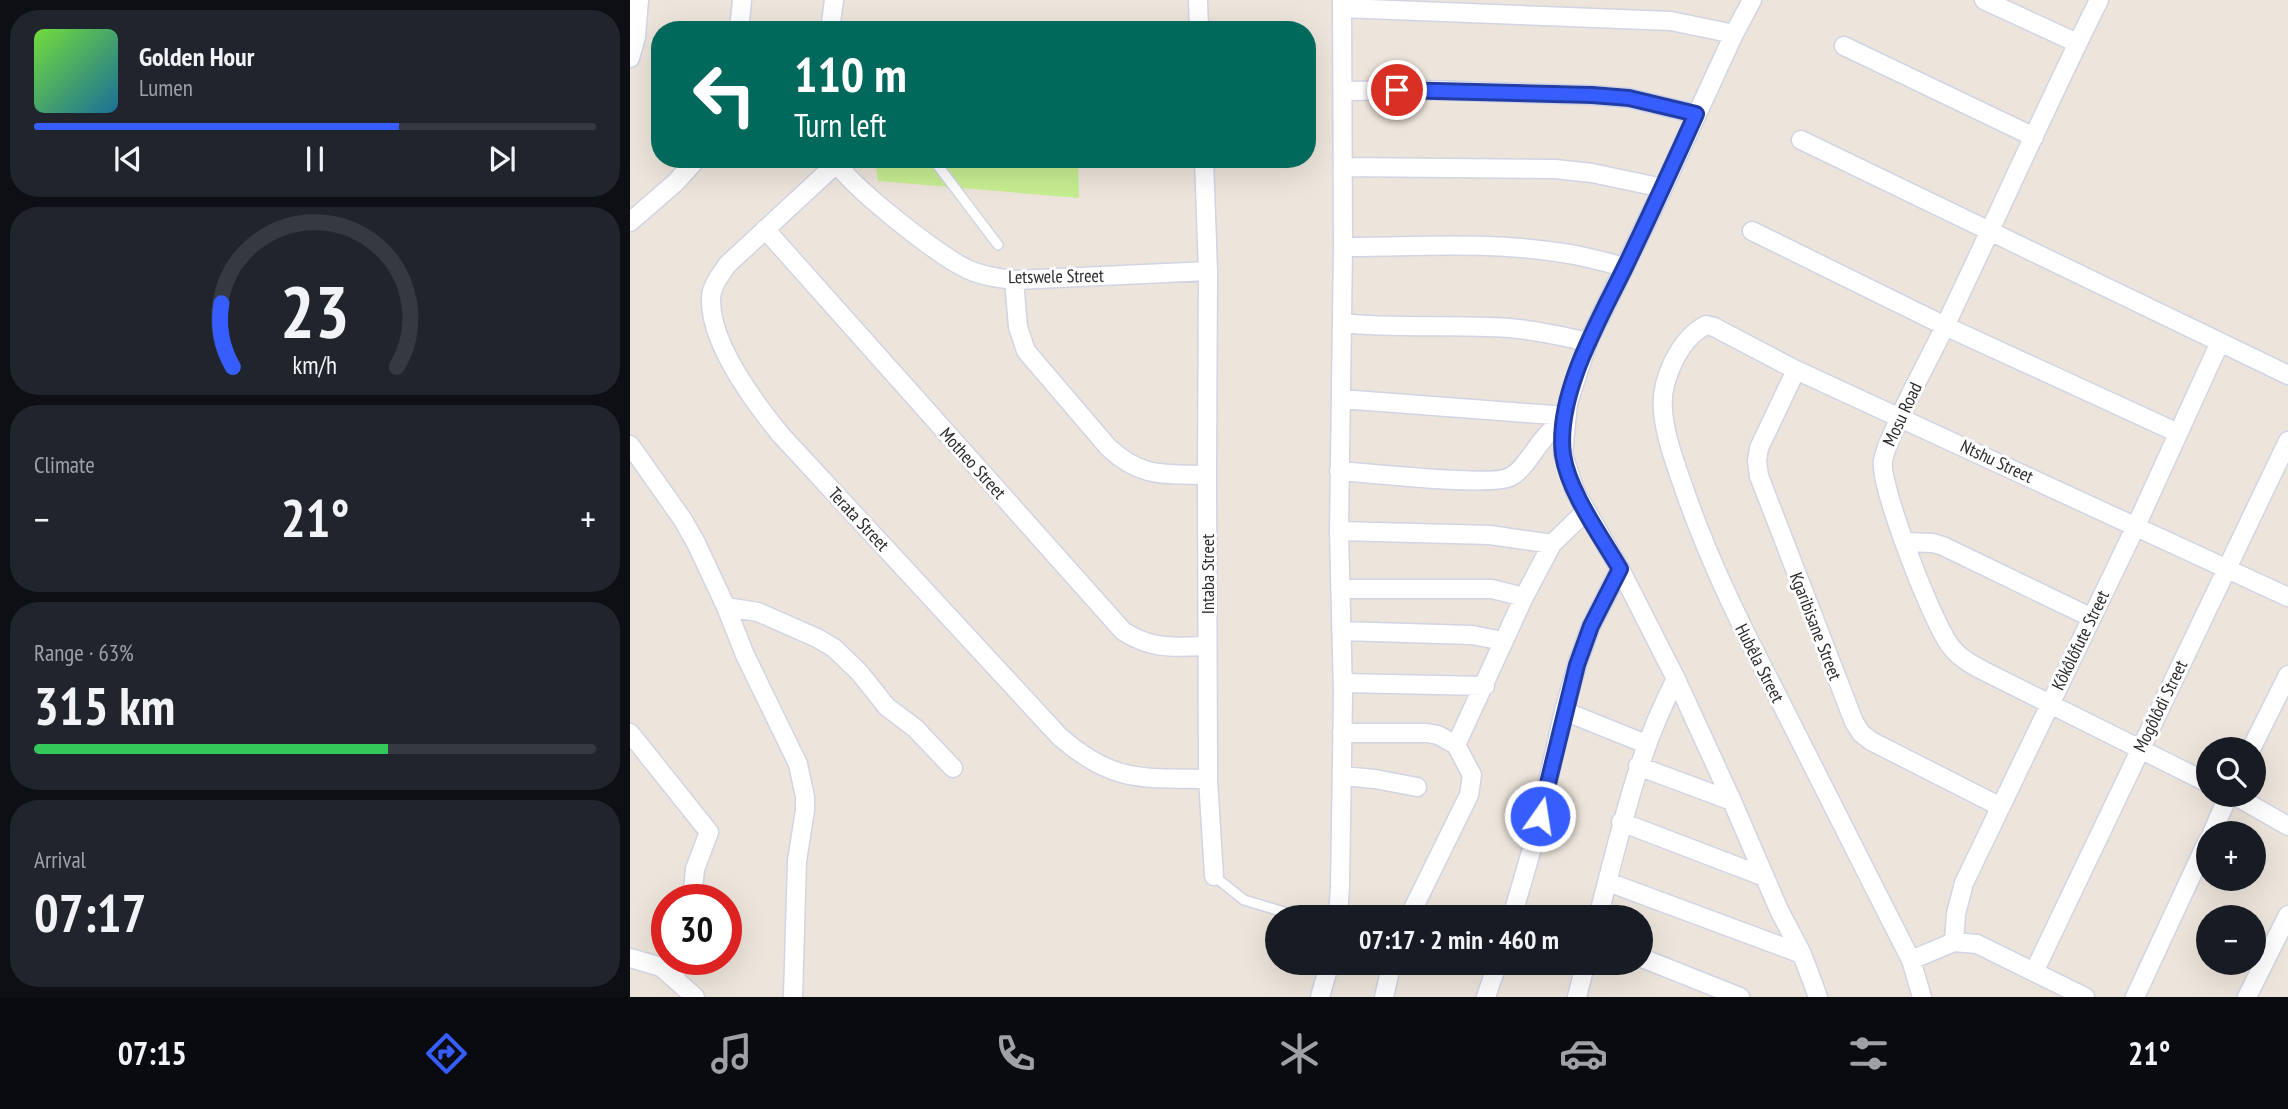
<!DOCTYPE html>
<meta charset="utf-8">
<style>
:root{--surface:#171b24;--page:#20242c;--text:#f1f3f6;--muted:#9ea1a6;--line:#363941;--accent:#365eff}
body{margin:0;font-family:"PT Sans Narrow",sans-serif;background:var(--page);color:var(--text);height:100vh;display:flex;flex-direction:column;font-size:26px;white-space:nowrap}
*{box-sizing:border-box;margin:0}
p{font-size:23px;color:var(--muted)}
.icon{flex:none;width:38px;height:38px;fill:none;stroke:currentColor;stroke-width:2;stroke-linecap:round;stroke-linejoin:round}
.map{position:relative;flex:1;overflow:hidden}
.details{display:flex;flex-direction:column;gap:10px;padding:10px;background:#0d0f14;width:630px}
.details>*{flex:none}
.top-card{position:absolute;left:21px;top:21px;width:665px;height:147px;border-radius:28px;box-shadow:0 7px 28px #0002;background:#00695c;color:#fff;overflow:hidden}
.controls{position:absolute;left:1566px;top:737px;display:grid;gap:14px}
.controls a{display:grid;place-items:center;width:70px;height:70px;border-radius:50%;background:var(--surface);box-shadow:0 7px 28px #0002;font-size:35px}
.speed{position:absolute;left:21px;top:884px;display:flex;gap:14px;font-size:35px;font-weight:700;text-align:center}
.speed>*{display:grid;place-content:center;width:91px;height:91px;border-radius:50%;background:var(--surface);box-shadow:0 7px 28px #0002;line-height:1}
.speed .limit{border:10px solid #d22;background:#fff;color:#111}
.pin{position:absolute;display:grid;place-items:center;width:60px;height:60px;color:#fff;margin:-30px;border:4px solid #fff;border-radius:50%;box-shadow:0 2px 7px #0007}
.me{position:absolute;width:77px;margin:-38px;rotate:13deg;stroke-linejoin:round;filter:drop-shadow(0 0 5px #0008)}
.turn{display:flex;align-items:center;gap:24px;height:147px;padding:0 28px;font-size:32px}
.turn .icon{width:91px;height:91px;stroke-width:2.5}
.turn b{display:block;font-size:49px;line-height:60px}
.big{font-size:52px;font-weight:700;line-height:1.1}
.details .widget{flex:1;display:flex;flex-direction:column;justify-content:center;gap:10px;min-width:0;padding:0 24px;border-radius:28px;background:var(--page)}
.details .dial{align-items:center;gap:0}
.dial svg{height:182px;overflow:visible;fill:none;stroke:var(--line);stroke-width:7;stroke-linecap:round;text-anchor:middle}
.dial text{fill:var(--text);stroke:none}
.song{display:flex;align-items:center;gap:21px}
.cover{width:84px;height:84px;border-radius:10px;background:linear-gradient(135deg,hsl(100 70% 55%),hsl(200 70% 35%))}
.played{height:7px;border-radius:4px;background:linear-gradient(90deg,var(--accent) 65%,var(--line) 65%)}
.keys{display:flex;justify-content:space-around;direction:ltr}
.heat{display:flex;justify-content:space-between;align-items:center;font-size:38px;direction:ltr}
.charge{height:10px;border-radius:5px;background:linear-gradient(90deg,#34c759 63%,var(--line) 0)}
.trip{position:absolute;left:635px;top:905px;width:388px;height:70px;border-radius:35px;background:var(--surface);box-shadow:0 7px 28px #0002;font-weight:700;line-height:70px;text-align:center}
.tab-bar{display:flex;height:112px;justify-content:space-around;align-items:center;background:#090b0e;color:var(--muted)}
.tab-bar .icon{width:49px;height:49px}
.tab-bar .selected{color:var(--accent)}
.tab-bar b{font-size:32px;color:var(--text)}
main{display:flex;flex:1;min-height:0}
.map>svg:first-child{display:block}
.pitch{fill:#c7ed91}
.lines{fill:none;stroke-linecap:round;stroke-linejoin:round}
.lane-casing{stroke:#d1d4e3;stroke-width:12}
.street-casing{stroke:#d1d4e3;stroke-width:21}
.lane{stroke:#fff;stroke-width:9}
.street{stroke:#fff;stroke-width:18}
.route-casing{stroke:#233da6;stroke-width:18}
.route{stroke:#365eff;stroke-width:12}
.labels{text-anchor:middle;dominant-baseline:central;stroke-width:6;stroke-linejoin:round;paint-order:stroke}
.street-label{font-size:18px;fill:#2a2a2a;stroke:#fff}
</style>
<main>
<section class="details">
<div class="widget">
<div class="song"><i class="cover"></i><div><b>Golden Hour</b><p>Lumen</p></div></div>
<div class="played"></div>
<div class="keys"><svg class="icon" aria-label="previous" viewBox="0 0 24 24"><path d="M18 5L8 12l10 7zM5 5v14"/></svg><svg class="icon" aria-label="pause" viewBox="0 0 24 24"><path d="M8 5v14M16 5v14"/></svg><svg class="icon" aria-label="next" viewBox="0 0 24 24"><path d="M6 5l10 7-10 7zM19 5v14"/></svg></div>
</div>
<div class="widget dial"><svg viewBox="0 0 100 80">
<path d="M14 69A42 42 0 1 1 86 69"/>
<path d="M14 69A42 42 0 0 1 9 41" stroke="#365eff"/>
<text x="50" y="56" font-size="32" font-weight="700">23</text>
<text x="50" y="72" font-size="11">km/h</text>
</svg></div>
<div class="widget"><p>Climate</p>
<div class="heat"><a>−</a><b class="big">21°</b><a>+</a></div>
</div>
<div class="widget"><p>Range · 63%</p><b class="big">315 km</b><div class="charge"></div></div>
<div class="widget"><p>Arrival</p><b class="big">07:17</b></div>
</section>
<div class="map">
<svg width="1658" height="997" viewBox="0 0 1658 997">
<rect width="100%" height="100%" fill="#ede5db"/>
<path class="pitch" d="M245,159H448L449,198L248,181Z"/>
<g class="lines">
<defs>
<path id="lane" d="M303,159L368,245
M584,876L614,900L654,912"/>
<path id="street" d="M568,0L569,30
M1122,0L1104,34L1033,188L958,342L938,403L933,454L945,491L990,569L1046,679L1102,801L1149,910L1172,954L1188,997
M1354,0L1447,43
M1469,0C1415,108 1367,218 1315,326C1299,360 1280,392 1266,426C1261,437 1255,449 1253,461C1249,485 1304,628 1322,648C1330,658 1341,664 1352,670L1578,783
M712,8L1041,21L1104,34
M109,30L112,0
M200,30L204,0
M1214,46L1404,137
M0,58L6,37L9,0
M714,91L794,90L962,95L999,98L1066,114
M1171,140L1658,375
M204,159C218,185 309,256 337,269C352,276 368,278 384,280L578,271
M574,159L578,271L577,475L578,779L584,876
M206,164L97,265C90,276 81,286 81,299C80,343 124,402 151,435L430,737C483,783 512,778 578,779
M713,167L925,169L962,173L1033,188
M0,222L45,183L67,159
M135,229L493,631C522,650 544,647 577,646
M1122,231L1315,326L1548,433
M713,247C785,247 861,241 933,253C954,256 975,262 995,267
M384,280L388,327L396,351L478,447C510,478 535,474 577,475
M712,323C768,329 823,324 879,328C905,330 932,336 958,342
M1166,370L1129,448L1127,461L1129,476L1224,722L1231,733L1241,741L1371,807
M711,399L936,416
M0,445L53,520L66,543L96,607L115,655L168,764L175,797V810L167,861L163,997
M709,471C737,473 862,487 880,477C900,467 909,433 936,420
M709,531L860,535L922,544L956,511
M1274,542L1303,543L1313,546L1460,617
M710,589H862L894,597
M96,607L128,612L187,638L204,648L229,672L257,707L285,728L323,768
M711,631L842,635L873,641
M713,683L855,686
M934,711L1016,744
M0,733L79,832L65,869L62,900
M712,733H797L808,735L826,745
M1621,749L1658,675
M1008,766L1102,801
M712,776L745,779L787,787
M1602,794L1658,826
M991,822L1135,877
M1582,833L1599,794
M978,882L1172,954
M708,917L710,887L713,694L709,531L713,247L712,0
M779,917L839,795L842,775L826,745L894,597L922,544
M882,917L905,838L934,711L947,665L961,626L990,569
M968,917C990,835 1006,755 1046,679
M1324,942L1326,914L1334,883L1506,526L1590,342
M0,958L31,967L65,997
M1012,958L1110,997
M1281,960L1324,942L1347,944L1455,997
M1404,972L1658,441
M44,977L51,959
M690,997L700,962
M754,997L762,962
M856,997L868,962
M947,997L956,962
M1292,997L1281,960C1236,872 1192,784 1147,695C1111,626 1077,557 1052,483C1044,460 1035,435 1033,411C1030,381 1049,339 1076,325L1084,327L1166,370L1658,597
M1505,997L1578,840
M1617,997L1658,915"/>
</defs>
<use href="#lane" class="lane-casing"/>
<use href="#street" class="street-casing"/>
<use href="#lane" class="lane"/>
<use href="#street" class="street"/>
</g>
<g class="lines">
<defs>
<path id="route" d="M767,90L962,95L999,98L1066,114C1043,165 1020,215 996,265C971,317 925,394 933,455C939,493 971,536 990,569L961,626L947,665L910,816"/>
</defs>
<use href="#route" class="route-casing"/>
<use href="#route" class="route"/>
</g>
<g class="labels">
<g class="street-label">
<text transform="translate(426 276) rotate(-1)">Letswele Street</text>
<text transform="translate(1272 414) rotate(-65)">Mosu Road</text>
<text transform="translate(1367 461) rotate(25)">Ntshu Street</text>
<text transform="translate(343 463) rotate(48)">Motheo Street</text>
<text transform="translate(229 519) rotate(47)">Terata Street</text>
<text transform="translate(577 574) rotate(-90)">Intaba Street</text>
<text transform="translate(1186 626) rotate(69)">Kgaribisane Street</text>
<text transform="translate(1450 640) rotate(-64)">Kôkôlôfute Street</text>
<text transform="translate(1130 663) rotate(63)">Hubêla Street</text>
<text transform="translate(1530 706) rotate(-64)">Mogôlôdi Street</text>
</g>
</g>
</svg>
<div class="controls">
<a><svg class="icon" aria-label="search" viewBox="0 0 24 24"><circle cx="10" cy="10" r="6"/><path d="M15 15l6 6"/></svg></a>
<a>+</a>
<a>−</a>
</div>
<div class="speed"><div class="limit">30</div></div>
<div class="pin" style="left:767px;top:90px;background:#d93025"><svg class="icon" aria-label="arrive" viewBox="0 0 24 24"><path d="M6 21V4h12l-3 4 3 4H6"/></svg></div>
<svg class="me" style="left:910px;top:816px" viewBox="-20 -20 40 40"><circle r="17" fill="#365eff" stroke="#fff" stroke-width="3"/><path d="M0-11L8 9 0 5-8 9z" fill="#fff"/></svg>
<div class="trip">07:17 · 2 min · 460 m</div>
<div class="top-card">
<div class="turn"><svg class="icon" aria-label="left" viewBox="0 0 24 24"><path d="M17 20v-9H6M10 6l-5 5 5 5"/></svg><div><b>110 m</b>Turn left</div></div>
</div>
</div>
</main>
<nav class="tab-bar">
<b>07:15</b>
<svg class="icon selected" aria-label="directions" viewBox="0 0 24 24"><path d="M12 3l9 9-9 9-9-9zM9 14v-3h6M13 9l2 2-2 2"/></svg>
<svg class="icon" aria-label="music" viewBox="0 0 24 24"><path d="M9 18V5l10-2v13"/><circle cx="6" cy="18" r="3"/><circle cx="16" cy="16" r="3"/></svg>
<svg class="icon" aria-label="phone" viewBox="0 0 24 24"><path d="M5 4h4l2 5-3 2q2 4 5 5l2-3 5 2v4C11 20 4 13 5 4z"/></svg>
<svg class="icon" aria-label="climate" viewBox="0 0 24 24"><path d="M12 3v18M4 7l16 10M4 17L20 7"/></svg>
<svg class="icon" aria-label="car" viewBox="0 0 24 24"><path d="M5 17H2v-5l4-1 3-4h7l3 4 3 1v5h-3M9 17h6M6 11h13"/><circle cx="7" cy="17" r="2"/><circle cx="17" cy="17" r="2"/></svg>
<svg class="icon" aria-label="filters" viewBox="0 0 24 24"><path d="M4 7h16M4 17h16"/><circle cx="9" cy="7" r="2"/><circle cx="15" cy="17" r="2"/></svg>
<b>21°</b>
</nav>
